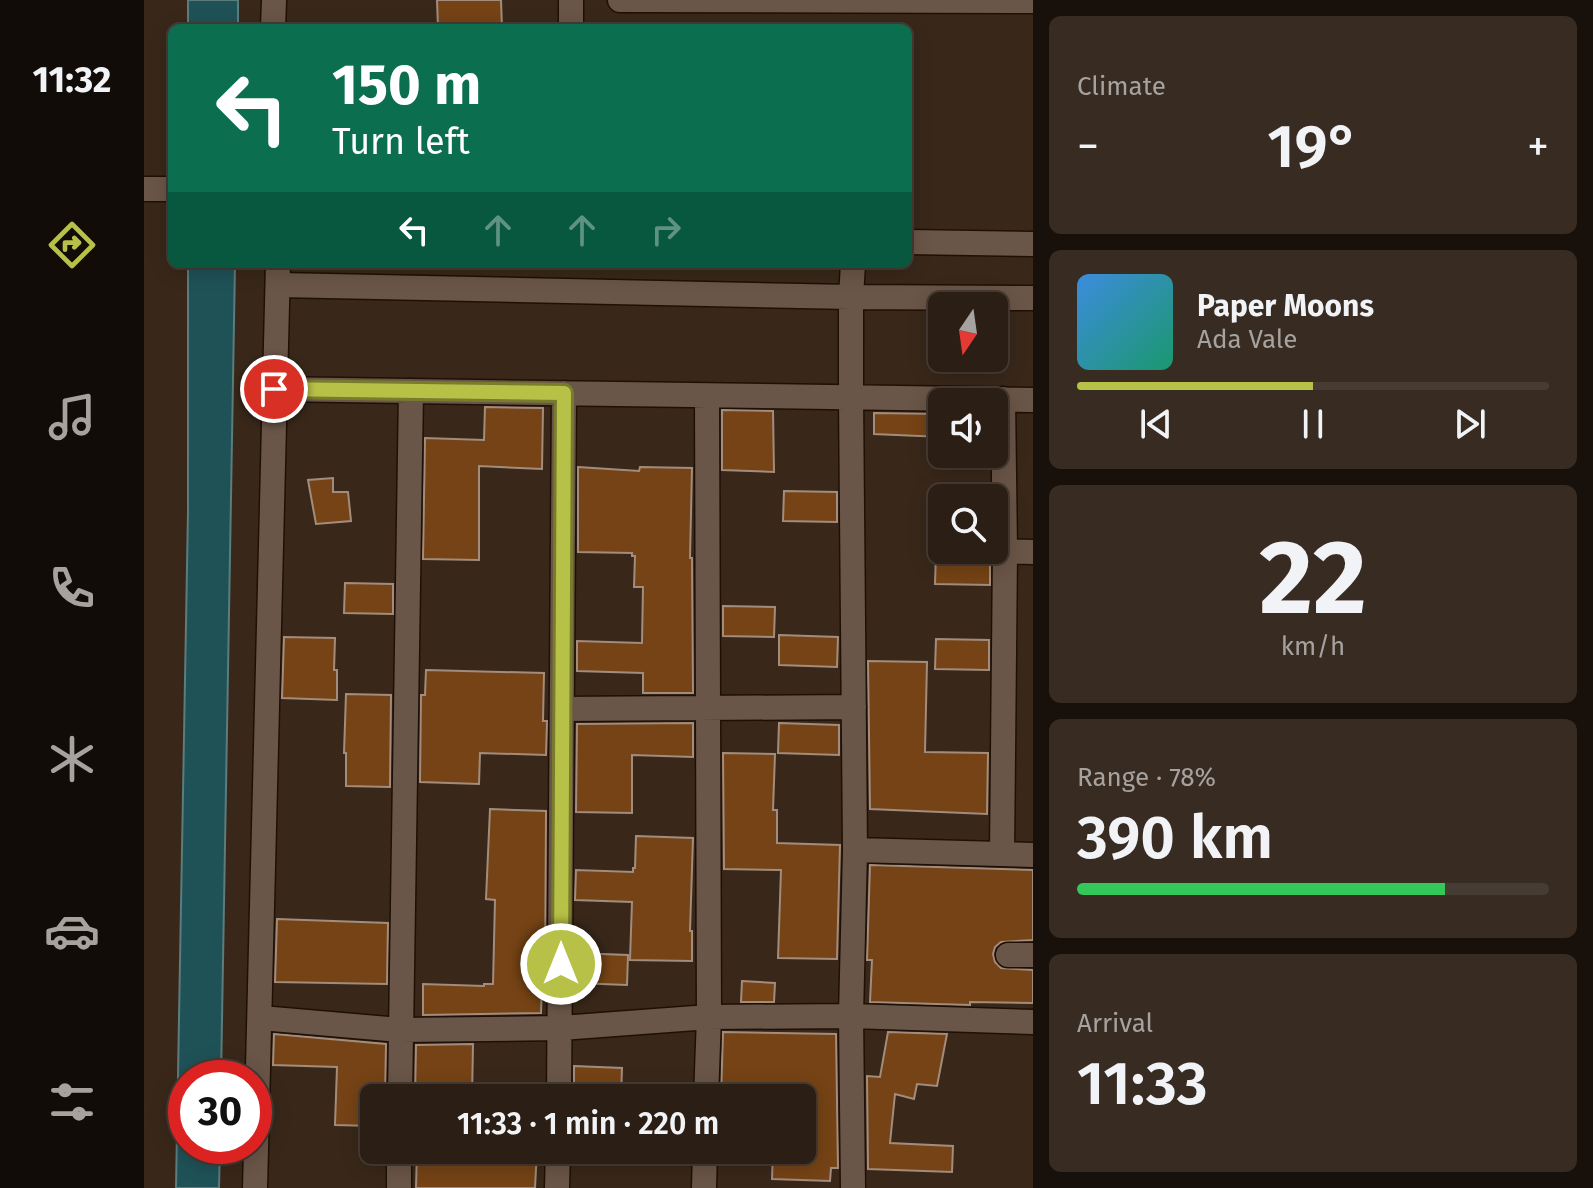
<!DOCTYPE html>
<meta charset="utf-8">
<style>
:root{--surface:#2b1e14;--page:#372b22;--text:#f1f3f6;--muted:#a6a2a0;--line:#473c34;--accent:#b8c147}
body{margin:0;font-family:"Fira Sans",sans-serif;background:var(--page);color:var(--text);height:100vh;display:flex;flex-direction:column;font-size:30px;white-space:nowrap}
*{box-sizing:border-box;margin:0}
p{font-size:26px;color:var(--muted)}
.icon{flex:none;width:44px;height:44px;fill:none;stroke:currentColor;stroke-width:2;stroke-linecap:round;stroke-linejoin:round}
.map{position:relative;flex:1;overflow:hidden}
.panel{display:flex;flex-direction:column;gap:16px;padding:16px;background:#18100b;width:560px}
.panel>*{flex:none}
.banner{position:absolute;left:24px;top:24px;width:744px;height:244px;border-radius:12px;box-shadow:0 4px 20px #0003,0 0 0 2px var(--line);background:#0b6e4f;color:#fff;overflow:hidden}
.needle{width:52px;rotate:193deg}
.tools{position:absolute;left:784px;top:292px;display:grid;gap:16px}
.tools a{display:grid;place-items:center;width:80px;height:80px;border-radius:12px;background:var(--surface);box-shadow:0 4px 20px #0003,0 0 0 2px var(--line);font-size:40px}
.speed{position:absolute;left:24px;top:1060px;display:flex;gap:16px;font-size:40px;font-weight:700;text-align:center}
.speed>*{display:grid;place-content:center;width:104px;height:104px;border-radius:50%;background:var(--surface);box-shadow:0 4px 20px #0003,0 0 0 2px var(--line);line-height:1}
.speed .limit{border:12px solid #d22;background:#fff;color:#111}
.pin{position:absolute;display:grid;place-items:center;width:68px;height:68px;color:#fff;margin:-34px;border:4px solid #fff;border-radius:50%;box-shadow:0 2px 8px #0007}
.me{position:absolute;width:88px;margin:-44px;rotate:0deg;stroke-linejoin:round;filter:drop-shadow(0 0 6px #0008)}
.turn{display:flex;align-items:center;gap:28px;height:168px;padding:0 32px;font-size:36px}
.turn .icon{width:104px;height:104px;stroke-width:2.5}
.turn b{display:block;font-size:56px;line-height:68px}
.lanes{display:flex;align-items:center;height:76px;padding:0 32px;background:#0003;justify-content:center;gap:40px;direction:ltr}
.lanes .off{opacity:.35}
.big{font-size:60px;font-weight:600;line-height:1.1}
.panel .tile{flex:1;display:flex;flex-direction:column;justify-content:center;gap:12px;min-width:0;padding:0 28px;border-radius:12px;background:var(--page)}
.panel .dial{align-items:center;gap:0}
.dial b{font-size:104px;line-height:1}
.song{display:flex;align-items:center;gap:24px}
.cover{width:96px;height:96px;border-radius:12px;background:linear-gradient(135deg,hsl(210 70% 55%),hsl(160 70% 35%))}
.played{height:8px;border-radius:4px;background:linear-gradient(90deg,var(--accent) 50%,var(--line) 50%)}
.keys{display:flex;justify-content:space-around;direction:ltr}
.heat{display:flex;justify-content:space-between;align-items:center;font-size:44px;direction:ltr}
.charge{height:12px;border-radius:6px;background:linear-gradient(90deg,#34c759 78%,var(--line) 0)}
.trip{position:absolute;left:216px;top:1084px;width:456px;height:80px;border-radius:12px;background:var(--surface);box-shadow:0 4px 20px #0003,0 0 0 2px var(--line);font-weight:600;line-height:80px;text-align:center}
main{display:flex;flex:1;min-height:0}
.tabs{display:flex;flex-direction:column;width:144px;justify-content:space-around;align-items:center;background:#110c08;color:var(--muted)}
.tabs .icon{width:56px;height:56px}
.tabs .on{color:var(--accent)}
.tabs b{font-size:36px;color:var(--text)}
.map>svg:first-child{display:block}
.water{fill:#1f5257;stroke:#5c7c7d;stroke-width:2}
.building{fill:#754315;stroke:#a28c7d;stroke-width:2}
.lines{fill:none;stroke-linecap:round;stroke-linejoin:round}
.minor-casing{stroke:#201004;stroke-width:27}
.minor{stroke:#6a5648;stroke-width:24}
.route-casing{stroke:#787d2e;stroke-width:20}
.route{stroke:#b8c147;stroke-width:14}
</style>
<main>
<nav class="tabs">
<b>11:32</b>
<svg class="icon on" aria-label="directions" viewBox="0 0 24 24"><path d="M12 3l9 9-9 9-9-9zM9 14v-3h6M13 9l2 2-2 2"/></svg>
<svg class="icon" aria-label="music" viewBox="0 0 24 24"><path d="M9 18V5l10-2v13"/><circle cx="6" cy="18" r="3"/><circle cx="16" cy="16" r="3"/></svg>
<svg class="icon" aria-label="phone" viewBox="0 0 24 24"><path d="M5 4h4l2 5-3 2q2 4 5 5l2-3 5 2v4C11 20 4 13 5 4z"/></svg>
<svg class="icon" aria-label="climate" viewBox="0 0 24 24"><path d="M12 3v18M4 7l16 10M4 17L20 7"/></svg>
<svg class="icon" aria-label="car" viewBox="0 0 24 24"><path d="M5 17H2v-5l4-1 3-4h7l3 4 3 1v5h-3M9 17h6M6 11h13"/><circle cx="7" cy="17" r="2"/><circle cx="17" cy="17" r="2"/></svg>
<svg class="icon" aria-label="filters" viewBox="0 0 24 24"><path d="M4 7h16M4 17h16"/><circle cx="9" cy="7" r="2"/><circle cx="15" cy="17" r="2"/></svg>
</nav>
<div class="map">
<svg width="889" height="1188" viewBox="0 0 889 1188">
<rect width="100%" height="100%" fill="#39281a"/>
<path class="water" d="M44,0H94V28H44Z
M44,264H91L77,1078H42V1146H76L75,1188H32L44,511Z"/>
<path class="building" d="M293,0H357L358,28H294Z
M341,407L399,408L398,469L335,466V560L279,559L281,438L340,440Z
M578,410L629,411L630,472L578,470Z
M730,413L798,414V437L730,434Z
M434,467L495,471L496,467L548,468L546,558H548L549,693H499V673L433,671V641L498,643L499,587H490L491,556H488V553L434,552Z
M189,478V492H204L207,521L172,524L164,480Z
M640,491L693,492V522L639,521Z
M792,553L846,555V585L791,584Z
M201,583L249,584V614L200,613Z
M579,606L631,607L630,637L579,636Z
M635,635L694,637L693,667L635,665Z
M140,637L191,638L190,670H193V700L138,698Z
M792,639L845,640V670L791,669Z
M724,661L783,662L781,752L844,753L843,814L726,809Z
M282,670L400,673L399,721H403L402,755L336,753L335,784L276,782L277,695H281Z
M202,694L247,695L246,787L202,786V753H200Z
M549,723V757L488,755V813L432,812L433,724Z
M635,723L695,725V755L634,753Z
M579,753L631,754L629,810H633V843L696,845L693,959L634,958L637,870L580,869Z
M346,809L402,811L401,983H398L397,1013L279,1015V984L340,986V984H349L351,900L342,899Z
M492,836L549,838L546,931H548V961L486,960L488,902L431,900L432,870L489,872V868H491Z
M726,865L889,870V940L857,942L851,947L849,954L851,962L857,968L889,970V1003L826,1002V1005L726,1002L728,960H723Z
M133,919L244,923L243,984L131,982Z
M431,953L484,955L483,985L431,983Z
M598,981L631,983L630,1002H597Z
M579,1032L692,1034L694,1168H687L686,1181L628,1179L629,1150H658V1098H577Z
M744,1032L803,1034L793,1086L773,1084L770,1099L751,1094L746,1143L809,1146L808,1172L724,1169L723,1076L736,1077Z
M130,1034L242,1044L241,1098H230V1126L191,1125L193,1067L129,1065Z
M329,1044L328,1098L271,1097L272,1045Z
M430,1066L478,1068L477,1098L430,1096Z
M273,1150H393L391,1188H272Z"/>
<g class="lines">
<defs>
<path id="minor" d="M476,0L889,1
M129,28L130,0
M427,28V0
M0,189H28
M764,242L889,244
M135,285L707,297L889,298
M130,389L889,400
M861,551L889,552
M418,709L710,707
M711,850L889,855
M858,854L861,551L859,399
M864,955H889
M117,1018L256,1030L417,1028L565,1017L707,1016L889,1022
M256,1098L267,391
M415,1098L420,393
M562,1098L565,1017L563,396
M111,1188L134,264
M255,1188V1150
M413,1188L414,1150
M560,1188L561,1150
M709,1188L707,1016L711,850L707,397V297L709,264"/>
</defs>
<use href="#minor" class="minor-casing"/>
<use href="#minor" class="minor"/>
</g>
<g class="lines">
<defs>
<path id="route" d="M130,389L420,393L417,964"/>
</defs>
<use href="#route" class="route-casing"/>
<use href="#route" class="route"/>
</g>
</svg>
<div class="tools">
<a><svg class="needle" viewBox="-14 -14 28 28"><path d="M0-13l5 13h-10z" fill="#e53935"/><path d="M0 13l5-13h-10z" fill="#a6a2a0"/></svg></a>
<a><svg class="icon" aria-label="sound" viewBox="0 0 24 24"><path d="M4 9h4l5-4v14l-5-4H4zM17 9q2 3 0 6"/></svg></a>
<a><svg class="icon" aria-label="search" viewBox="0 0 24 24"><circle cx="10" cy="10" r="6"/><path d="M15 15l6 6"/></svg></a>
</div>
<div class="speed"><div class="limit">30</div></div>
<div class="pin" style="left:130px;top:389px;background:#d93025"><svg class="icon" aria-label="arrive" viewBox="0 0 24 24"><path d="M6 21V4h12l-3 4 3 4H6"/></svg></div>
<svg class="me" style="left:417px;top:964px" viewBox="-20 -20 40 40"><circle r="17" fill="#b8c147" stroke="#fff" stroke-width="3"/><path d="M0-11L8 9 0 5-8 9z" fill="#fff"/></svg>
<div class="trip">11:33 · 1 min · 220 m</div>
<div class="banner">
<div class="turn"><svg class="icon" aria-label="left" viewBox="0 0 24 24"><path d="M17 20v-9H6M10 6l-5 5 5 5"/></svg><div><b>150 m</b>Turn left</div></div>
<div class="lanes"><svg class="icon" aria-label="left" viewBox="0 0 24 24"><path d="M17 20v-9H6M10 6l-5 5 5 5"/></svg><svg class="icon off" aria-label="ahead" viewBox="0 0 24 24"><path d="M12 20V5M6 11l6-6 6 6"/></svg><svg class="icon off" aria-label="ahead" viewBox="0 0 24 24"><path d="M12 20V5M6 11l6-6 6 6"/></svg><svg class="icon off" aria-label="right" viewBox="0 0 24 24"><path d="M7 20v-9h11M14 6l5 5-5 5"/></svg></div>
</div>
</div>
<section class="panel">
<div class="tile"><p>Climate</p>
<div class="heat"><a>−</a><b class="big">19°</b><a>+</a></div>
</div>
<div class="tile">
<div class="song"><i class="cover"></i><div><b>Paper Moons</b><p>Ada Vale</p></div></div>
<div class="played"></div>
<div class="keys"><svg class="icon" aria-label="previous" viewBox="0 0 24 24"><path d="M18 5L8 12l10 7zM5 5v14"/></svg><svg class="icon" aria-label="pause" viewBox="0 0 24 24"><path d="M8 5v14M16 5v14"/></svg><svg class="icon" aria-label="next" viewBox="0 0 24 24"><path d="M6 5l10 7-10 7zM19 5v14"/></svg></div>
</div>
<div class="tile dial"><b>22</b><p>km/h</p></div>
<div class="tile"><p>Range · 78%</p><b class="big">390 km</b><div class="charge"></div></div>
<div class="tile"><p>Arrival</p><b class="big">11:33</b></div>
</section>
</main>
